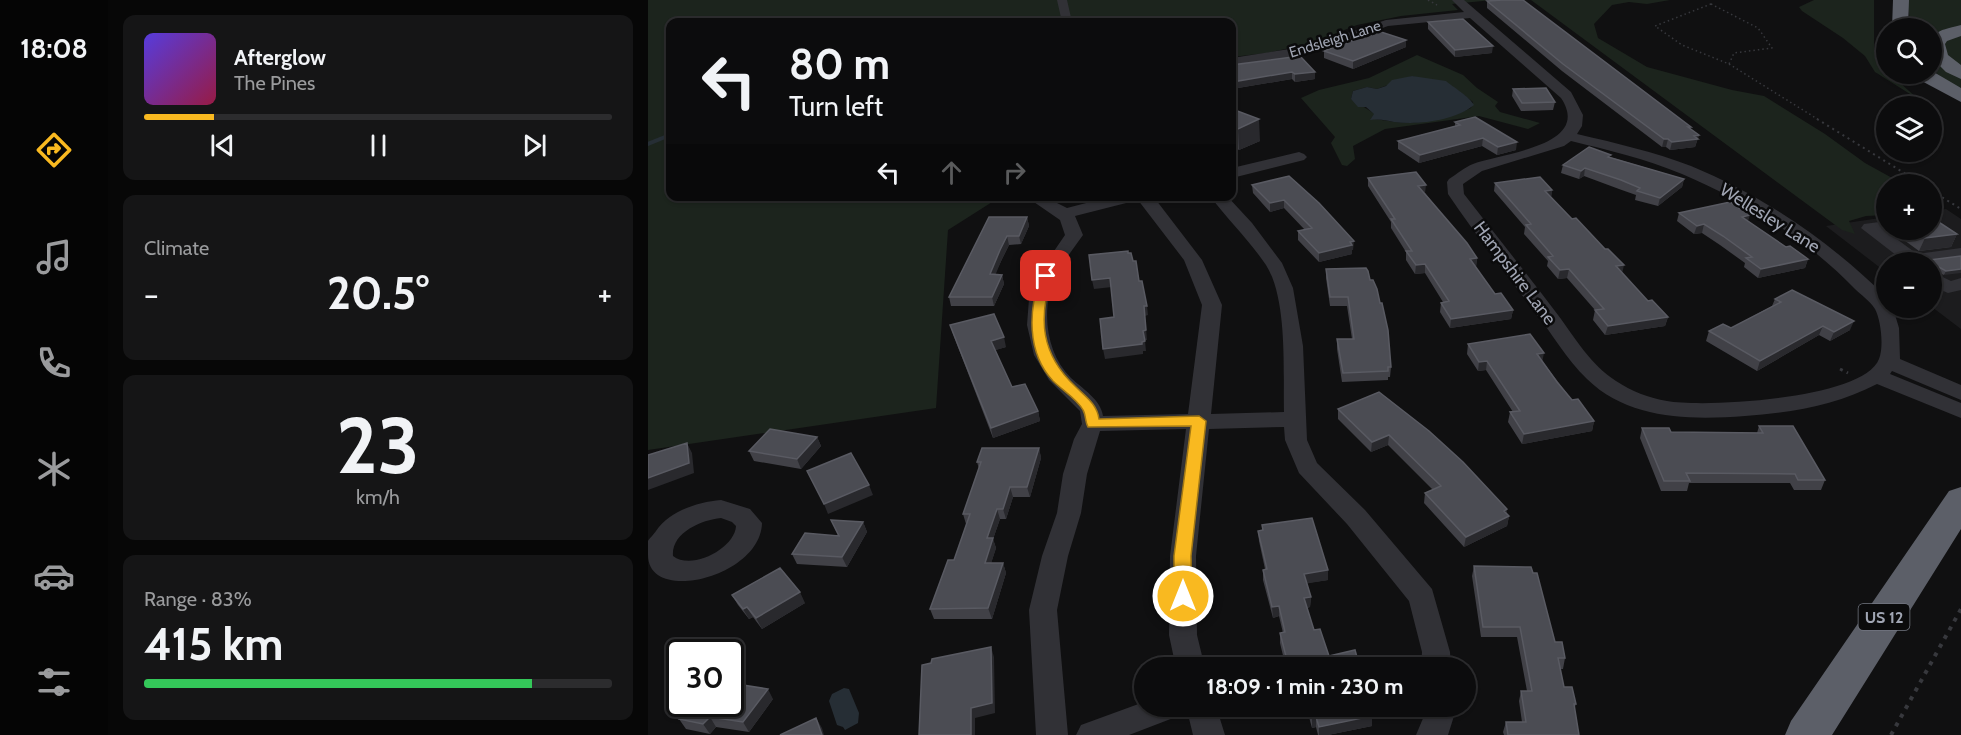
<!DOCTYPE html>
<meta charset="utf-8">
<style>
:root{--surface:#0c0c0d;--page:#151516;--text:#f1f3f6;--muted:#9a9b9d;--line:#2c2c2e;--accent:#f9b920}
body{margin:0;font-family:Cabin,sans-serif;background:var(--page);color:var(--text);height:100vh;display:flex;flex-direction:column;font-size:22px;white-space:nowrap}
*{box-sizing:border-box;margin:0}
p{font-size:20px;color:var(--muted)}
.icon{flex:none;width:33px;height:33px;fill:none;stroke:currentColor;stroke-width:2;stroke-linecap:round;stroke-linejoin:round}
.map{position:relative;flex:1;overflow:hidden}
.side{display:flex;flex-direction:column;gap:15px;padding:15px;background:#070707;width:540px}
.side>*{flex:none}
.banner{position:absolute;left:18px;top:18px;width:570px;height:183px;border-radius:12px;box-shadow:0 2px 4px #0004,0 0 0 2px var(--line);background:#0c0c0d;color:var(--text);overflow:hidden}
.fabs{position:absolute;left:1228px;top:18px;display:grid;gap:12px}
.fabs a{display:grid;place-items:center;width:66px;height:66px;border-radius:50%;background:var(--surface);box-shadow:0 2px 4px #0004,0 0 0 2px var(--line);font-size:30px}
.speed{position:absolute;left:18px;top:639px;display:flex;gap:12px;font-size:30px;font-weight:700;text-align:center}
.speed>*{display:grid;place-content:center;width:78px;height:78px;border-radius:50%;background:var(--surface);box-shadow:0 2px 4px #0004,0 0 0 2px var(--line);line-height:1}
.speed .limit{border:3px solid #111;border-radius:9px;background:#fff;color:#111}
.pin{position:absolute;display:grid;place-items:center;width:51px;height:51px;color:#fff;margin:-26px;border-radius:12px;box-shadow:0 3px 9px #0006}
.me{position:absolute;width:66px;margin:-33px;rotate:0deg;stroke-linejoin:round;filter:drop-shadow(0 0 4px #0008)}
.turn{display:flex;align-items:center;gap:21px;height:126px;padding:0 24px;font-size:27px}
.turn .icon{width:78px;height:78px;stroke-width:2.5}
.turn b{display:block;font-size:42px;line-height:51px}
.lanes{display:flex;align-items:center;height:57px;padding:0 24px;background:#0003;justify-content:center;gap:30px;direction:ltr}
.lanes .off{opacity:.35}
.big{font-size:45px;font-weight:800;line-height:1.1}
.side .card{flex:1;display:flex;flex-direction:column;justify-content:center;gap:9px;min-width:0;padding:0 21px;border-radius:12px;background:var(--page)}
.side .dial{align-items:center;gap:0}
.dial b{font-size:78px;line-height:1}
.song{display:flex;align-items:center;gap:18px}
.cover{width:72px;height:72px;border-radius:9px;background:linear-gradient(135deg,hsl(250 70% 55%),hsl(340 70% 35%))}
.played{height:6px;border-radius:3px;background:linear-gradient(90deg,var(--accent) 15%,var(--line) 15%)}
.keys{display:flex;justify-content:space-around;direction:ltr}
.heat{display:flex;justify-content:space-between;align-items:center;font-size:33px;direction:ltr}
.charge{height:9px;border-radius:4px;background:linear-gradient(90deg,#34c759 83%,var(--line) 0)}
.trip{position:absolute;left:486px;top:657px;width:342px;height:60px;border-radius:30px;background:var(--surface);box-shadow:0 2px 4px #0004,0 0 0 2px var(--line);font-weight:800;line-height:60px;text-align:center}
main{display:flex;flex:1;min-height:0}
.menu{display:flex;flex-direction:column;width:108px;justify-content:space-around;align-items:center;background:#050505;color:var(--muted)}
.menu .icon{width:42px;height:42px}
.menu .selected{color:var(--accent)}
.menu b{font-size:27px;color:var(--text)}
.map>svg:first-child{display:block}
.built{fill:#1c1c1e}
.green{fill:#1c241d;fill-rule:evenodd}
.water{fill:#262e35}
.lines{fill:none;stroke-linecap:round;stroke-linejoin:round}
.stream{stroke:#262e35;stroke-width:4}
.path-far3{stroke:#37383d;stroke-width:1.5;stroke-dasharray:1.5 3;stroke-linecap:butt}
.path-far2{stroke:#37383d;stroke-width:2;stroke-dasharray:2 4;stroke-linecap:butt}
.path-far1{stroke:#37383d;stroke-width:3;stroke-dasharray:3 4.5;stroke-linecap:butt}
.path{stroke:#37383d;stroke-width:4;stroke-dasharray:4 6;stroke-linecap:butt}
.minor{fill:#313136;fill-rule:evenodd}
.highway{fill:#5c5f68;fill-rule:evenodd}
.wall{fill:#414147}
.shaded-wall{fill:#29292d}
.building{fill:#4b4c53;stroke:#595a62;stroke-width:1.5}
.route{fill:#f9b920;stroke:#a27815;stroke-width:1.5}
.labels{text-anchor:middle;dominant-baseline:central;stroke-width:5;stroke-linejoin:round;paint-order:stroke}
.far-street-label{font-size:15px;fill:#a0a5b3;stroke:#0b0b0c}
.shield{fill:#0b0b0c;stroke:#737781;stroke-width:1.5}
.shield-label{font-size:16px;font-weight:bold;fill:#a0a5b3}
.street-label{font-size:18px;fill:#a0a5b3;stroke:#0b0b0c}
</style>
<main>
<nav class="menu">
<b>18:08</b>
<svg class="icon selected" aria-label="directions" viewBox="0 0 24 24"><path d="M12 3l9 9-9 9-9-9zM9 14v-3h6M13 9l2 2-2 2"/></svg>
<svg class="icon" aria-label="music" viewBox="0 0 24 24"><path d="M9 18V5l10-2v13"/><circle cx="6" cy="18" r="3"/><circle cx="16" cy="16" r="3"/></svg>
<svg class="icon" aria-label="phone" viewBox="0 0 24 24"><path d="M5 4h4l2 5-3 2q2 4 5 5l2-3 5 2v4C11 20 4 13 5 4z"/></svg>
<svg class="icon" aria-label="climate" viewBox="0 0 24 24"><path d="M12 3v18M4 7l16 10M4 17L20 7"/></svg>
<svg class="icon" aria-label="car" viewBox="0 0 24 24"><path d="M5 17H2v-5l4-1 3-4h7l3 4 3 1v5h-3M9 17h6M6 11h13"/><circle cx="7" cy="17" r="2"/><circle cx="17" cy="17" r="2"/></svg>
<svg class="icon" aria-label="filters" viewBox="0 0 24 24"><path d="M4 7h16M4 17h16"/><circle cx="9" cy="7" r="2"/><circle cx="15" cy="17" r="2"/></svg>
</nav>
<section class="side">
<div class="card">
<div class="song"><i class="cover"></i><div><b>Afterglow</b><p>The Pines</p></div></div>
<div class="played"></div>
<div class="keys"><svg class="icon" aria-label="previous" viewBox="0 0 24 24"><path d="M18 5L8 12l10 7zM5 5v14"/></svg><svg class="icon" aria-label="pause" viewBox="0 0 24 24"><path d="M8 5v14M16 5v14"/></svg><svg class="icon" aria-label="next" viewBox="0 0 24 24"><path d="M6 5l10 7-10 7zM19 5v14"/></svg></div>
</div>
<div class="card"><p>Climate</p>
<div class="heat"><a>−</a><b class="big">20.5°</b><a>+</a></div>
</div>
<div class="card dial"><b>23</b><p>km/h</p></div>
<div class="card"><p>Range · 83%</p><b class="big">415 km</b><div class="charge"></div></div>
</section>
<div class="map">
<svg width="1313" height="735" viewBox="0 0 1313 735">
<rect width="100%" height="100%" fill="#101011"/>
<path class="built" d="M1298,209L1313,219V329L1284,307V262H1239V273L1178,226L1239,217V230H1284V211Z"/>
<path class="green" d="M0,0H845L804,4L810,10L753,16L709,25L661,44L619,53L584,57V22H22V196L352,197L300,230L288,408L0,450Z
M883,0H1022L999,4L981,2L964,5L946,24L950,38L999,67L1084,90L1116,96L1177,134L1217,163L1255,184H1239V215L1218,216L1201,221L1207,234L1194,230Z
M1166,0H1226V52L1239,74H1242L1270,99L1227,72L1217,56L1195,38L1154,11L1151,7Z
M1259,0H1313V91L1284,70V28H1263Z
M769,55L815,75L829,88L850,102L847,106L852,112L892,123L880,129L831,116L737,129L705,146L707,159L699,166L694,165L683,143L687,137L653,98L671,90L721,78ZM764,76L808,89L825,102L823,108C799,119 773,125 747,122C738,121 732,119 723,119L727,114L703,99L705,91L719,87L729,89Z"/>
<path class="water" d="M764,76L798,81C805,87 822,97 826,105C806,121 771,125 746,122C737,120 732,119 722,120L726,114L718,107H710L703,99L705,91L719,87L729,89L738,86L744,80Z
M196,688L201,689L211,713L210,723L197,730L195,727L189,725L181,701L184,694Z"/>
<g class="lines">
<path class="stream" d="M0,144L22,135"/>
<path class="path-far3" d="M780,0L789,5
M1063,4L1110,28L1124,48L1086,53L1081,64L1034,45L1007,26Z
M1081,64L1171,120"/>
<path class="path-far2" d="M1169,119L1274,184
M1284,191L1313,209"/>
<path class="path-far1" d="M1192,369L1200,373"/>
<path class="path" d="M1243,735L1313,609"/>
<path class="minor" d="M409,0H419L424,22H414Z
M804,0H816L923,92L935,115L934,126L929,134C968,143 1006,152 1043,166C1116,196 1184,243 1239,298V308H1245L1251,328L1252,359L1313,385V400L1244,371L1242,374L1313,403V418L1229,384C1189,405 1142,413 1097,416C1043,420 981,420 939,379C918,359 904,333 886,311C857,272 827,234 800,194L799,182L801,179C809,174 817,167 825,164C854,153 945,146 913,98L822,18L740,26L668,52L631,60L584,66V58L661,46L738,20L816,12ZM923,141C960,150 998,159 1034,174C1096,200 1160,240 1207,289C1213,295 1222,301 1227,309C1233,320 1236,347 1231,359C1216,399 1057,408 1019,401C1001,398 983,391 968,381C943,365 927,338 910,315C879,274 847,234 816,194L815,184L834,171L916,146Z
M651,152L656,154L659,157L656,160L584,178V168Z
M397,197L419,208L465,196H505L554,260L574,305L563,414L636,412C635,372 640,300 618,265C601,240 580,220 562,196H579L604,223L634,263L645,288L655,346L659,440L669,463L717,510L784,589L802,652L803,668H773L774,652L761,601L699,524L651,473L637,440L636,427L561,429L548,556L549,635L557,668H528L521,635L522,556L538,429L452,431L439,474L433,513L420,556L409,610L420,735H388L381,610L394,556L409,513L415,474L426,439L434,424L432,411L401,380L386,355L379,325L381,299L389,276L417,235L412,220L383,200L385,197ZM490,200L536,260L554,305L540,414L455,416C453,400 435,389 423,378C397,353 392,306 409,274C416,260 426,248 435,235L427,216Z
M1239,221V230H1245L1238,231L1269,254L1313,248V258L1284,263L1257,262L1213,228L1216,224Z
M1284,272L1303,281L1313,278V290L1300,293L1284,286Z
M73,500L102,509L114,523C113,577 0,605 0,555C0,552 0,544 0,541C1,539 6,534 8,531C21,511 50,502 73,500ZM73,518L84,522L88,526C87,548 44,571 25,556C23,533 53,520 73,518Z
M496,702V706H537L533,715L481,735H428L433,725Z
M538,706H568L577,735H545Z
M775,706H805L806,716L800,735H768L776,716Z"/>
<path class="highway" d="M1245,0H1261L1260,28H1244Z
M1313,25V36L1299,41L1297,44L1300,55L1313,65V79L1298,72L1284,58C1284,30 1286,32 1313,25Z
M1284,71L1313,88V102L1268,78L1266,74H1284Z
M1313,487V529L1184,735H1137L1143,721L1301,491Z"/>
</g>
<path class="wall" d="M839,1L1043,129L1051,135L1047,147L1022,150L1018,147H1014L914,71L839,8Z
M780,22L844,53L807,57L780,29Z
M758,47L705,69L676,58V51Z
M652,56L667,72V79L647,82L644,79L584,89Z
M865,89L907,102L905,110L873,111L864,96Z
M584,109L612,141L591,150L584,146Z
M807,122L868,150L849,155L834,146L771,163L750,149V141L807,126Z
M962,157L1036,179L1034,187L1010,206L987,200L988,195L971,189L936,176L931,179L913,173L915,165Z
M641,176L705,250H704V254L671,262L650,240V231L657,230L636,208L622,212L605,193L604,185Z
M720,178L777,193L829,258L828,267L847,294L865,310L863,319L802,328L792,312L793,303L795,302L777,273L767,274L758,260V252L743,228V222L720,186Z
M847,183L904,190L903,197L1000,301L1020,317L1017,326L957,335L945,320L947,310L919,278L910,279L899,266L900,261L876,234L877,227L846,191Z
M1031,213L1100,221L1138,247L1160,259L1157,268L1110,278L1096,267L1097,263L1072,245L1054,233L1046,234L1029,221Z
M341,217H379L381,226L373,244L361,245L354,259L347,274L354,275L356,284L346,306H303L301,297Z
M1286,219L1309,234L1303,247L1271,251L1245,232L1246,230H1284Z
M1313,256L1296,275L1285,270L1284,262H1274V261Z
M718,268L743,367L742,377H740V380L694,382L689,349V339H704L699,306H682L678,278V269Z
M1127,299L1202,330L1182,341L1171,335L1109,371L1058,341L1061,331L1083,328L1124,306Z
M302,325L358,347L347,350L364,387L390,411L392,421L345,438L305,334Z
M820,344L894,361L924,400L946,421L944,431L874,444L860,422L862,412H865L838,370L830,371L819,354Z
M731,392L859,509L858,513L861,516L859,526L816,547L776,503L777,493L785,490L740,445L723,452L690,419V409Z
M1111,426L1177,480L1173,490H1146L1142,483H1041L1039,491H1013L992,438L994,428L1023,432L1109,433Z
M169,437L173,446L153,469L106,461L101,451Z
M391,448L393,458L382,497H365L358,519H352L345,539L348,548L343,563H355L358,573L344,619H286L282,609L306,560L319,524H318L315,514L331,469L329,462Z
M183,520L215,522L219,532L199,567L149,564L144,554L190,535Z
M614,525L680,570V580L659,583L663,597L662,607L659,608L666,630L681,656L712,668H638L632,643V633H635L631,616L625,618L615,580V570L617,569L611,541L610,531L614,530Z
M826,566L885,573L907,642L917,658L915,669H912L916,687L928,704L926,709L931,735H856L855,732L858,722H874L871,701L873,691H879L869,637H833L824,576Z
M84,595L157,603L114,629L105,617L101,619L90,605Z
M125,699L101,732L68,727L62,734L38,729L31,719Z
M658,706H721L724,726L680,735H670L668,727L664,728Z"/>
<path class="shaded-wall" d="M758,40V47L705,69V61Z
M845,46L844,53L807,57V50Z
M644,72V79L584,89V82Z
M667,72V79L647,82V74Z
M611,119L612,141L591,150L590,129Z
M1051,135L1047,147L1022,150L1024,142Z
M835,138L834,146L771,163L772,155Z
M1016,139H1020L1018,147H1014Z
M869,142L868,150L849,155L850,147Z
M937,168L936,176L931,179L933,171Z
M1036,179L1034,187L1010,206L1012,198Z
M778,185L777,193L770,186Z
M904,190L903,199L897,191Z
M636,200V208L622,212V203Z
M1102,215L1099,224L1094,217Z
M379,217L381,226L373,244L371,236Z
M1056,224L1054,233L1046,234L1049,226Z
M1309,234L1303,247L1271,251L1277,238Z
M359,236L361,245L354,259L344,283L342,274L352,250Z
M706,241L705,250H704V254L671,262V253Z
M829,258L828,267L822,259Z
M1160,259L1157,268L1110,278L1113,269Z
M777,264V273L767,274L768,265Z
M976,265L974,274L968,266Z
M921,269L919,278L910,279L912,270Z
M1313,269V273L1296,275L1298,271Z
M354,275L356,284L346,306L344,297Z
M462,278L464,287L446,289L444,280Z
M496,306H499L500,315L497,316L499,340H497L495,331Z
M865,310L863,319L802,328L803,319Z
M1020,317L1017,326L957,335L960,326Z
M1206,321L1202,330L1182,341L1186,332Z
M1175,326L1171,335L1109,371L1112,361Z
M356,337L358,347L345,351L343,341Z
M497,341L498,351H495V354L457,359L455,349Z
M896,353L894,363L889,354Z
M839,361L838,370L830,371L831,362Z
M390,411L392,421L345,438L343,428Z
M946,421L944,431L874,444L876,434Z
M741,435L740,445L723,452L724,442Z
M169,437L173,446L153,469L149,459Z
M39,443L44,453L46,473L0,490V478Z
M391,448L393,458L382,497L379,487Z
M221,485L225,495L180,514L176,504Z
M362,487L365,497L358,519L355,509Z
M349,509L352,519L345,539L348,548L340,573L337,563L339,538Z
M859,509L858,517L861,516L859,526L816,547L818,537Z
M215,522L219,532L199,567L194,557Z
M355,563L358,573L344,619L340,608Z
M680,570V580L656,584V574Z
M152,592L157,603L114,629L108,618Z
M663,597L662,607L656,608V598Z
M631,606V616L625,618L624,607Z
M99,607L105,617L101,619L95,609Z
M343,647L346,657L347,713L327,718V735H323V708Z
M120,689L125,699L101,732L95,722Z
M724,716V726L680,735H671V727Z
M62,717L68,727L62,734L55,724Z
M668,717V727L664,728V718Z
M168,718L174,728L176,735H174Z"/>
<path class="building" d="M855,0H875L1043,127H1040L1051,135L1046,136L1050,139L1024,142L1020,139H1016L915,64L839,1Z
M815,19L845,46L807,50L780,22Z
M730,31L758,40L705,61L676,51Z
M652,56L667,72L647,74L644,72L584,82V65Z
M898,88L907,102L874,103L865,89Z
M584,109L611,119L590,129L584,125Z
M827,117L869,142L850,147L835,138L772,155L750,141L812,125L807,122Z
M941,147L963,155L960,157L1036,179L1012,198L989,191L992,188L973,180L937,168L933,171L915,165Z
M768,172L778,185L770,186L819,243L829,258L822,259L847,294L853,293L865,310L803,319L793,303L801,301L777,264L768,265L758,251H764L743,219H747L720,178Z
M641,176L671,203L706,241L702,242L704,245L671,253L650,231L664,228L636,200L622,203L604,185Z
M892,177L904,190L897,191L924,219L928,218L957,249H960L976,265L968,266L1000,301L1004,300L1020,317L960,326L947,310L956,309L921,269L912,270L900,257L905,256L878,225L883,224L847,183Z
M1082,202L1102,215L1094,217L1138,247L1142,246L1160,259L1113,269L1098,258L1104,257L1075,236L1056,224L1049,226L1031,213Z
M1284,213H1286V219L1309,234L1277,238L1265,230H1284Z
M341,217H379L371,236H359L352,250L342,274L354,275L344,297H301Z
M480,251V253H483L485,261H488L491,281H494L499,306H496L498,330L495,331L497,341L494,342V344L455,349L452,319L466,317L462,278L444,280L441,255Z
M1313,256V269L1298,271L1287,265L1284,268V262H1276L1274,261Z
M718,268L720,271L722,280H725L729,289L732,303H734L740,330L743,367H740V371L695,373L689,339H706L700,297H682L678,269Z
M1144,290L1206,321L1186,332L1175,326L1112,361L1061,331L1075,324L1083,328L1133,302L1127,299Z
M346,314L356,337L343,341L364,387L377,384L390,411L343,428L302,325Z
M882,334L896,353L889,354L909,382L924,400L930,399L946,421L876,434L862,412L872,411L839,361L831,362L820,344Z
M731,392L781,431L815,462L859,509L856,511L861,516L818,537L777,493L793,486L741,435L724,442L690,409Z
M1111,426H1145L1177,480H1150L1147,474L1038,473L1042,481H1016L994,428H1021L1023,432L1115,433Z
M122,429L169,437L149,459L101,451Z
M39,443L41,463L0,478V455Z
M334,448H391L379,487H362L355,509H349L339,538H345L337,563H355L340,608L282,609L300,560H306L322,514H315L333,462H329Z
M203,453L221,485L176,504L159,471Z
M664,518L680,570L656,574L663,597L656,598L666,630L672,629L681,656L707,650L712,668H641L632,633L637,632L631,606L624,607L615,570L619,569L610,531L615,530L614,525Z
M183,520L215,522L194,557L144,554L157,533L191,536Z
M826,566L883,567L885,573H889L907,642H914L917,658H910L916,687H924L928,704H926L931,735H860L858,722H878L873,691H884L872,627H835Z
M132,568L152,592L108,618L99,607L95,609L84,595Z
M343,647L344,703L323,708V735H271L274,665L283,663L284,659Z
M82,683L120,689L95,722L62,717L55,724L31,719L42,704H82Z
M661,706H721L724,716L671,727L668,717L664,718Z
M168,718L174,735H132Z"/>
<path class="route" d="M398,273L404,276C390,319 393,354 427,386C438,397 449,404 451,419L551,416L558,421L543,556L544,596L541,600L535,603L529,600L526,596V556L543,426L440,427C437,422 438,415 435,410C429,399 414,390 405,381C378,352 381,310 392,276Z"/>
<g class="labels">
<g class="far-street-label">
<text transform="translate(687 39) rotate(-17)">Endsleigh Lane</text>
</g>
<rect class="shield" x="1210.5" y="604" width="51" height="26" rx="4.5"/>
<g class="shield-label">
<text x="1236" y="617">US 12</text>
</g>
<g class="street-label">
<text transform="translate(1122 218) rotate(32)">Wellesley Lane</text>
<text transform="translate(867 273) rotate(53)">Hampshire Lane</text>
</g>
</g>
</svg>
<div class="fabs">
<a><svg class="icon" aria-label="search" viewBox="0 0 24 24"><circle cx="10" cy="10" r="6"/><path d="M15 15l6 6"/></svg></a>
<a><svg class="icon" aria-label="layers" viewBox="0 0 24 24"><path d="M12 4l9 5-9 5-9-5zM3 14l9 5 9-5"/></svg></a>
<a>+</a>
<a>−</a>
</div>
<div class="speed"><div class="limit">30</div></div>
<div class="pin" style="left:398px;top:276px;background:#d93025"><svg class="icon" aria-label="arrive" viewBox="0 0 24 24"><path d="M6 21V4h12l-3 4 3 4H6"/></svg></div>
<svg class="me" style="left:535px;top:596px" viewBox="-20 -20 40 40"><circle r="17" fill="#f9b920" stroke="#fff" stroke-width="3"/><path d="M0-11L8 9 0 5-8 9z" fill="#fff"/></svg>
<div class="trip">18:09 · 1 min · 230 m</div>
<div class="banner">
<div class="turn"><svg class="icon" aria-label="left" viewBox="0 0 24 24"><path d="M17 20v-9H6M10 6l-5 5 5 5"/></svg><div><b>80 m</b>Turn left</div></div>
<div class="lanes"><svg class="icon" aria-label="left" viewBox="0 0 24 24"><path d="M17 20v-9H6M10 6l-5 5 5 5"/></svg><svg class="icon off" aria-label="ahead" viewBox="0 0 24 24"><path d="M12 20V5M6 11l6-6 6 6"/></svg><svg class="icon off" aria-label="right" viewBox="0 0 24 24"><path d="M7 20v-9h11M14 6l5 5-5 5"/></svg></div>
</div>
</div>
</main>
